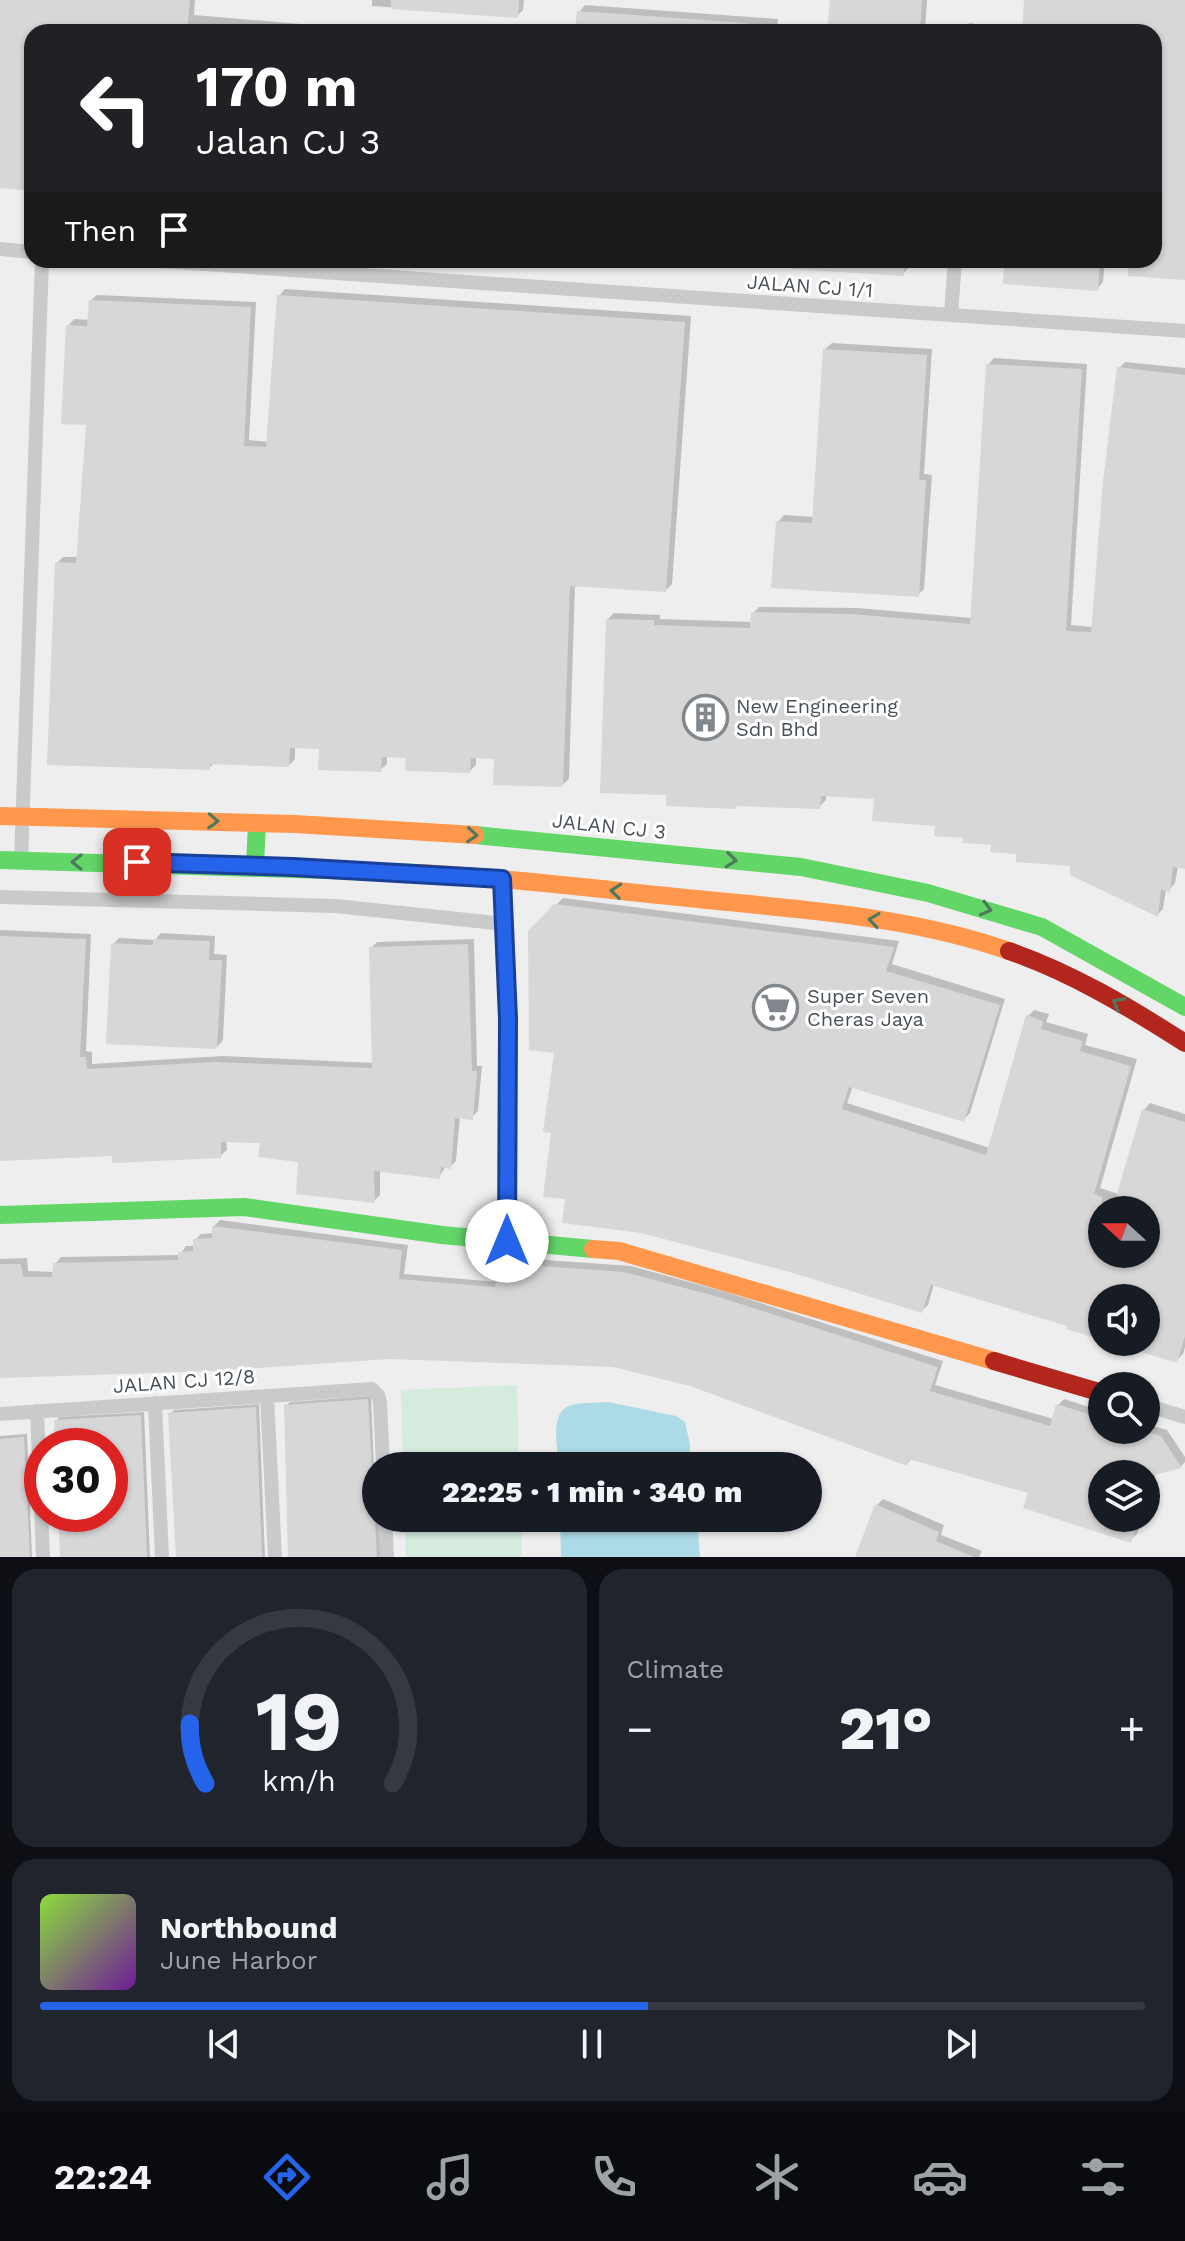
<!DOCTYPE html>
<meta charset="utf-8">
<style>
:root{--surface:#171b24;--page:#20242c;--text:#f1f3f6;--muted:#9ea1a6;--line:#363941;--accent:#2563eb}
body{margin:0;font-family:"Work Sans",sans-serif;background:var(--page);color:var(--text);height:100vh;display:flex;flex-direction:column;font-size:30px;white-space:nowrap}
*{box-sizing:border-box;margin:0}
p{font-size:26px;color:var(--muted)}
.icon{flex:none;width:44px;height:44px;fill:none;stroke:currentColor;stroke-width:2;stroke-linecap:round;stroke-linejoin:round}
.map{position:relative;height:1557px;overflow:hidden}
.side{display:flex;flex-direction:column;gap:12px;padding:12px;background:#0d0f14;flex:1}
.side>*{flex:none}
.top-card{position:absolute;left:24px;top:24px;width:1138px;height:244px;border-radius:24px;box-shadow:0 2px 6px #0004;background:#202124;color:#fff;overflow:hidden}
.needle{width:52px;rotate:291deg}
.controls{position:absolute;left:1088px;top:1196px;display:grid;gap:16px}
.controls a{display:grid;place-items:center;width:72px;height:72px;border-radius:50%;background:var(--surface);box-shadow:0 2px 6px #0004;font-size:40px}
.speed{position:absolute;left:24px;top:1428px;display:flex;gap:16px;font-size:40px;font-weight:700;text-align:center}
.speed>*{display:grid;place-content:center;width:104px;height:104px;border-radius:50%;background:var(--surface);box-shadow:0 2px 6px #0004;line-height:1}
.speed .limit{border:12px solid #d22;background:#fff;color:#111}
.pin{position:absolute;display:grid;place-items:center;width:68px;height:68px;color:#fff;margin:-34px;border-radius:16px;box-shadow:0 4px 12px #0006}
.me{position:absolute;width:88px;margin:-44px;rotate:0deg;stroke-linejoin:round;filter:drop-shadow(0 0 6px #0008)}
.turn{display:flex;align-items:center;gap:28px;height:168px;padding:0 40px;font-size:36px}
.turn .icon{width:104px;height:104px;stroke-width:2.5}
.turn b{display:block;font-size:56px;line-height:68px}
.then{display:flex;align-items:center;height:76px;padding:0 40px;background:#0003;gap:16px;font-size:30px}
.big{font-size:60px;font-weight:800;line-height:1.1}
.side .card{flex:1;display:flex;flex-direction:column;justify-content:center;gap:12px;min-width:0;padding:0 28px;border-radius:24px;background:var(--page)}
.side .dial{align-items:center;gap:0}
.dial svg{height:208px;overflow:visible;fill:none;stroke:var(--line);stroke-width:7;stroke-linecap:round;text-anchor:middle}
.dial text{fill:var(--text);stroke:none}
.song{display:flex;align-items:center;gap:24px}
.cover{width:96px;height:96px;border-radius:12px;background:linear-gradient(135deg,hsl(90 70% 55%),hsl(280 70% 35%))}
.played{height:8px;border-radius:4px;background:linear-gradient(90deg,var(--accent) 55%,var(--line) 55%)}
.keys{display:flex;justify-content:space-around;direction:ltr}
.heat{display:flex;justify-content:space-between;align-items:center;font-size:44px;direction:ltr}
.side .tiles{flex:1;display:grid;gap:12px;grid-template-columns:1fr 1fr}
.card:last-child{grid-column:span 2}
.trip{position:absolute;left:362px;top:1452px;width:460px;height:80px;border-radius:40px;background:var(--surface);box-shadow:0 2px 6px #0004;font-weight:800;line-height:80px;text-align:center}
.tabs{display:flex;height:128px;justify-content:space-around;align-items:center;background:#090b0e;color:var(--muted)}
.tabs .icon{width:56px;height:56px}
.tabs .on{color:var(--accent)}
.tabs b{font-size:36px;color:var(--text)}
.map>svg:first-child{display:block}
.green{fill:#d4ebdd}
.water{fill:#acdae6}
.shadow{fill:#0003;fill-rule:evenodd}
.building{fill:#d7d7d8}
.lines{fill:none;stroke-linecap:round;stroke-linejoin:round}
.street{stroke:#c8cacc;stroke-width:14}
.fast{stroke:#63d668;stroke-width:18}
.slow{stroke:#ff974d;stroke-width:18}
.jam{stroke:#b3261e;stroke-width:18}
.oneway{stroke:#4f785d}
.route-casing{stroke:#184099;stroke-width:20}
.route{stroke:#2563eb;stroke-width:14}
.labels{text-anchor:middle;dominant-baseline:central;stroke-width:6;stroke-linejoin:round;paint-order:stroke}
.street-label{font-size:20px;fill:#475058;stroke:#fff}
.poi-label{font-size:20px;fill:#475058;stroke:#fff;text-anchor:start}
</style>
<div class="map">
<svg width="1185" height="1557" viewBox="0 0 1185 1557">
<rect width="100%" height="100%" fill="#eee"/>
<path class="green" d="M517,1385L519,1466H403L401,1390Z
M405,1518H521L522,1557H406Z"/>
<path class="water" d="M608,1402L676,1416L685,1422L690,1445L689,1466H559C558,1450 549,1413 569,1406C579,1402 596,1403 608,1402Z
M560,1518H697L700,1557H561Z"/>
<path class="shadow" d="M121,0H195L194,15L301,24L300,32H119Z
M372,0H524L523,10L517,16L372,6Z
M832,0H927L925,32H829Z
M585,5L778,19L777,32H578L579,12Z
M813,260H910L909,267L903,274Z
M1006,260H1105L1103,282L1097,289Z
M285,289L691,316L672,584L666,590L575,584L569,779L562,785L496,757L476,756V765L470,771L408,756L387,755V764L380,770L321,747L295,746V759L289,765L215,762L209,768L57,563L63,557H79L88,423L68,326L74,319L90,320V301L97,295L256,302L249,440L269,442L279,296Z
M832,343L932,349L924,474L932,475L924,589L918,595L778,522L784,515L814,517L825,349Z
M994,358L1087,364L1071,625L1093,627L1119,368L1125,362L1185,368V867L1178,866L1175,883L1169,890L1166,889L1163,909L1157,915L1072,864L1018,852L965,836L876,798L826,794V800L819,807L669,794L608,619L614,613L660,615V619L752,622L753,613L759,607L858,608L972,618L988,365Z
M563,898L899,941L892,964L1005,999L970,1113L963,1120L853,1086L847,1103L990,1148L1028,1016L1034,1010L1049,1014L1046,1022L1088,1034L1085,1045L1137,1059L1100,1188L1119,1194L1144,1110L1150,1103L1185,1114V1347L1183,1354L1176,1361L1115,1342H1146V1298H1102V1338L1080,1327L934,1284L928,1305L921,1311L567,1198L553,1131L556,1051L530,932ZM1102,1210H1146V1254H1102Z
M0,930L91,934L86,1051L92,1052V1064L222,1056L374,1063L371,948L377,942L474,939L477,1066H482L478,1111L472,1117L460,1116L456,1161L450,1167L446,1166L439,1177L380,1170V1195L374,1201L262,1142L226,1140L227,1150L220,1156L114,1154L0,1159Z
M161,933L215,936L214,954L227,955L223,1040L217,1047L113,944L119,938L155,940Z
M220,1220L408,1245L404,1274L498,1282L500,1264L506,1257L631,1266L726,1292L943,1361L935,1385L1054,1419L1058,1405L1064,1399L1102,1411V1430H1146V1424L1167,1430L1185,1457V1462L1181,1466L1156,1472L1146,1505V1474H1102V1518H1142L1137,1534L1130,1540L1031,1492L912,1458L907,1464L691,1384L613,1365L389,1357L0,1376V1259L27,1258L28,1271L54,1272L55,1264L61,1257L180,1255L186,1246H195V1240L201,1234L214,1233V1226Z
M371,1396L376,1518H379L381,1557H290L286,1406L290,1402Z
M259,1404L265,1557H178L170,1414L174,1410Z
M144,1412L150,1557H62L60,1514H110V1446H57L56,1421L59,1417Z
M27,1434L32,1557H0V1436Z
M883,1499L944,1525L941,1535L982,1551L979,1557H857L877,1505Z"/>
<path class="building" d="M0,0H190L187,32H32V191L0,188Z
M391,0H519L518,18L391,9Z
M830,0H922L920,32H827Z
M1024,0H1185V280L1128,276L1129,260H1154V32H1022Z
M577,11L747,23V32H575Z
M793,260H905L904,276L793,269Z
M1004,260H1100L1098,291L1003,284Z
M277,295L685,322L666,592L570,586L563,787L493,785L494,759L471,758L470,773L405,771L406,758L382,757L381,772L318,770L319,749L290,748L289,767L210,764V770L47,765L55,562L76,563L86,425L61,424L66,325L87,326L89,300L251,307L244,446L266,447Z
M823,349L927,355L919,480H926L919,597L771,588L776,521L812,523Z
M986,364L1082,369L1066,631L1091,632L1103,481L1117,367L1185,375V869L1173,867L1170,892L1161,890L1158,917L1070,875V866L1016,862V854L990,852L991,845L962,843L963,838L934,836L935,826L872,821L874,799L821,796L820,809L736,806V809L666,806V795L600,793L606,619L654,620V625L750,628L751,612L851,614L970,624Z
M554,904L894,947L886,971L1000,1005L964,1122L849,1087L842,1109L986,1155L1026,1015L1043,1021L1041,1029L1083,1041L1080,1051L1131,1066L1094,1194L1102,1197V1254H1146V1210H1123L1113,1207L1142,1109L1185,1122V1336L1177,1363L1118,1345V1342H1146V1298H1102V1340L1066,1329L1067,1326L931,1285L922,1313L790,1272L641,1233L562,1223L565,1199L543,1197L551,1133L543,1132L554,1053L529,1050L528,931Z
M0,936L86,939L80,1057H86L87,1069L214,1062L372,1068L369,947L468,944L472,1071H477L473,1120L455,1118L451,1169L441,1167L440,1179L374,1171L375,1203L296,1194L298,1162L258,1157L260,1143L221,1142V1158L112,1163V1156L0,1161Z
M153,939L210,941L209,960H222L217,1049L106,1044L111,943L153,945Z
M212,1226L402,1250L399,1279L495,1287L498,1263L624,1272L719,1297L938,1367L930,1391L1050,1426L1056,1404L1102,1418V1430H1141L1161,1436L1182,1468L1146,1477V1474H1102V1518H1139L1131,1543L1023,1508L1028,1493L909,1459L907,1466L690,1386L613,1367L389,1359L214,1371L0,1378V1264H21L23,1277H52L53,1263L178,1260V1252L193,1251V1239L212,1238Z
M368,1399L377,1557H288L284,1405Z
M256,1407L262,1557H176L168,1413Z
M141,1415L147,1557H60L58,1514H110V1446H55L54,1420Z
M24,1437L30,1557H0V1439Z
M875,1504L939,1532L936,1541L974,1557H855Z"/>
<g class="lines">
<path class="street" d="M971,32V30
M0,249L32,252
M145,260L1185,331
M951,315L955,260
M21,861L42,260
M502,879L508,1019L507,1241
M0,897L336,906L505,924
M267,1396L275,1557
M155,1403L162,1557
M1146,1405L1185,1417
M37,1411L43,1557
M0,1414L372,1389L378,1395L380,1402L383,1466
M385,1518L387,1557"/>
<path class="fast" d="M475,835L801,867L928,893L1042,927L1185,1007
M0,860L420,873
M255,865L257,823
M0,1215L244,1207L442,1235L593,1249"/>
<path class="slow" d="M0,816L295,824L475,835
M420,873C513,878 606,890 698,899C802,910 910,916 1009,951
M593,1249L619,1251L994,1361"/>
<path class="jam" d="M1009,951C1072,973 1129,1007 1185,1043
M994,1361L1102,1393"/>
</g>
<defs><path id="oneway-chevron" d="M-2-3.5L2.5 0L-2 3.5" fill="none" stroke-width="1.6" stroke-linecap="round" stroke-linejoin="round" transform="scale(2)"/></defs>
<g class="oneway">
<use href="#oneway-chevron" transform="translate(213 821) rotate(2)"/>
<use href="#oneway-chevron" transform="translate(472 835) rotate(4)"/>
<use href="#oneway-chevron" transform="translate(731 860) rotate(6)"/>
<use href="#oneway-chevron" transform="translate(77 862) rotate(-179)"/>
<use href="#oneway-chevron" transform="translate(616 891) rotate(-174)"/>
<use href="#oneway-chevron" transform="translate(986 909) rotate(15)"/>
<use href="#oneway-chevron" transform="translate(874 920) rotate(-172)"/>
<use href="#oneway-chevron" transform="translate(1118 1003) rotate(-150)"/>
</g>
<g class="lines">
<defs>
<path id="route" d="M137,862L293,867L502,879L508,1019L507,1241"/>
</defs>
<use href="#route" class="route-casing"/>
<use href="#route" class="route"/>
</g>
<defs>
<symbol id="building-ring" viewBox="-11 -11 22 22"><circle r="9.5" fill="#fff" stroke="#81878c" stroke-width="1.5"/><path d="M-4-6H4V6H1V3H-1V6H-4ZM-2.5-4.3h1.7v1.8h-1.7ZM.8-4.3h1.7v1.8H.8ZM-2.5-1h1.7V.8h-1.7ZM.8-1h1.7V.8H.8Z" fill="#81878c"/></symbol>
<symbol id="supermarket-ring" viewBox="-11 -11 22 22"><circle r="9.5" fill="#fff" stroke="#81878c" stroke-width="1.5"/><path d="M-6-5.5h2.5l.6 2H6L4.5 2H-2.5L-4.4-4H-6ZM-1.5 3.2a1.3 1.3 0 1 0 .1 0ZM3 3.2a1.3 1.3 0 1 0 .1 0Z" fill="#81878c"/></symbol>
</defs>
<g fill-rule="evenodd">
<use href="#building-ring" x="680" y="692" width="51" height="51"/>
<use href="#supermarket-ring" x="750" y="982" width="51" height="51"/>
</g>
<g class="labels">
<g class="street-label">
<text transform="translate(810 286) rotate(4)">JALAN CJ 1/1</text>
<text transform="translate(609 826) rotate(6)">JALAN CJ 3</text>
<text transform="translate(184 1381) rotate(-4)">JALAN CJ 12/8</text>
</g>
<g class="poi-label">
<text x="736" y="706">New Engineering<tspan x="736" dy="23">Sdn Bhd</tspan></text>
<text x="807" y="996">Super Seven<tspan x="807" dy="23">Cheras Jaya</tspan></text>
</g>
</g>
</svg>
<div class="controls">
<a><svg class="needle" viewBox="-14 -14 28 28"><path d="M0-13l5 13h-10z" fill="#e53935"/><path d="M0 13l5-13h-10z" fill="#9ea1a6"/></svg></a>
<a><svg class="icon" aria-label="sound" viewBox="0 0 24 24"><path d="M4 9h4l5-4v14l-5-4H4zM17 9q2 3 0 6"/></svg></a>
<a><svg class="icon" aria-label="search" viewBox="0 0 24 24"><circle cx="10" cy="10" r="6"/><path d="M15 15l6 6"/></svg></a>
<a><svg class="icon" aria-label="layers" viewBox="0 0 24 24"><path d="M12 4l9 5-9 5-9-5zM3 14l9 5 9-5"/></svg></a>
</div>
<div class="speed"><div class="limit">30</div></div>
<div class="pin" style="left:137px;top:862px;background:#d93025"><svg class="icon" aria-label="arrive" viewBox="0 0 24 24"><path d="M6 21V4h12l-3 4 3 4H6"/></svg></div>
<svg class="me" style="left:507px;top:1241px" viewBox="-20 -20 40 40"><circle r="19" fill="#fff"/><path d="M0-13L10 11 0 6-10 11z" fill="#2563eb"/></svg>
<div class="trip">22:25 · 1 min · 340 m</div>
<div class="top-card">
<div class="turn"><svg class="icon" aria-label="left" viewBox="0 0 24 24"><path d="M17 20v-9H6M10 6l-5 5 5 5"/></svg><div><b>170 m</b>Jalan CJ 3</div></div>
<div class="then">Then<svg class="icon" aria-label="arrive" viewBox="0 0 24 24"><path d="M6 21V4h12l-3 4 3 4H6"/></svg></div>
</div>
</div>
<section class="side">
<div class="tiles">
<div class="card dial"><svg viewBox="0 0 100 80">
<path d="M14 69A42 42 0 1 1 86 69"/>
<path d="M14 69A42 42 0 0 1 8 46" stroke="#2563eb"/>
<text x="50" y="56" font-size="32" font-weight="700">19</text>
<text x="50" y="72" font-size="11">km/h</text>
</svg></div>
<div class="card"><p>Climate</p>
<div class="heat"><a>−</a><b class="big">21°</b><a>+</a></div>
</div>
<div class="card">
<div class="song"><i class="cover"></i><div><b>Northbound</b><p>June Harbor</p></div></div>
<div class="played"></div>
<div class="keys"><svg class="icon" aria-label="previous" viewBox="0 0 24 24"><path d="M18 5L8 12l10 7zM5 5v14"/></svg><svg class="icon" aria-label="pause" viewBox="0 0 24 24"><path d="M8 5v14M16 5v14"/></svg><svg class="icon" aria-label="next" viewBox="0 0 24 24"><path d="M6 5l10 7-10 7zM19 5v14"/></svg></div>
</div>
</div>
</section>
<nav class="tabs">
<b>22:24</b>
<svg class="icon on" aria-label="directions" viewBox="0 0 24 24"><path d="M12 3l9 9-9 9-9-9zM9 14v-3h6M13 9l2 2-2 2"/></svg>
<svg class="icon" aria-label="music" viewBox="0 0 24 24"><path d="M9 18V5l10-2v13"/><circle cx="6" cy="18" r="3"/><circle cx="16" cy="16" r="3"/></svg>
<svg class="icon" aria-label="phone" viewBox="0 0 24 24"><path d="M5 4h4l2 5-3 2q2 4 5 5l2-3 5 2v4C11 20 4 13 5 4z"/></svg>
<svg class="icon" aria-label="climate" viewBox="0 0 24 24"><path d="M12 3v18M4 7l16 10M4 17L20 7"/></svg>
<svg class="icon" aria-label="car" viewBox="0 0 24 24"><path d="M5 17H2v-5l4-1 3-4h7l3 4 3 1v5h-3M9 17h6M6 11h13"/><circle cx="7" cy="17" r="2"/><circle cx="17" cy="17" r="2"/></svg>
<svg class="icon" aria-label="filters" viewBox="0 0 24 24"><path d="M4 7h16M4 17h16"/><circle cx="9" cy="7" r="2"/><circle cx="15" cy="17" r="2"/></svg>
</nav>
